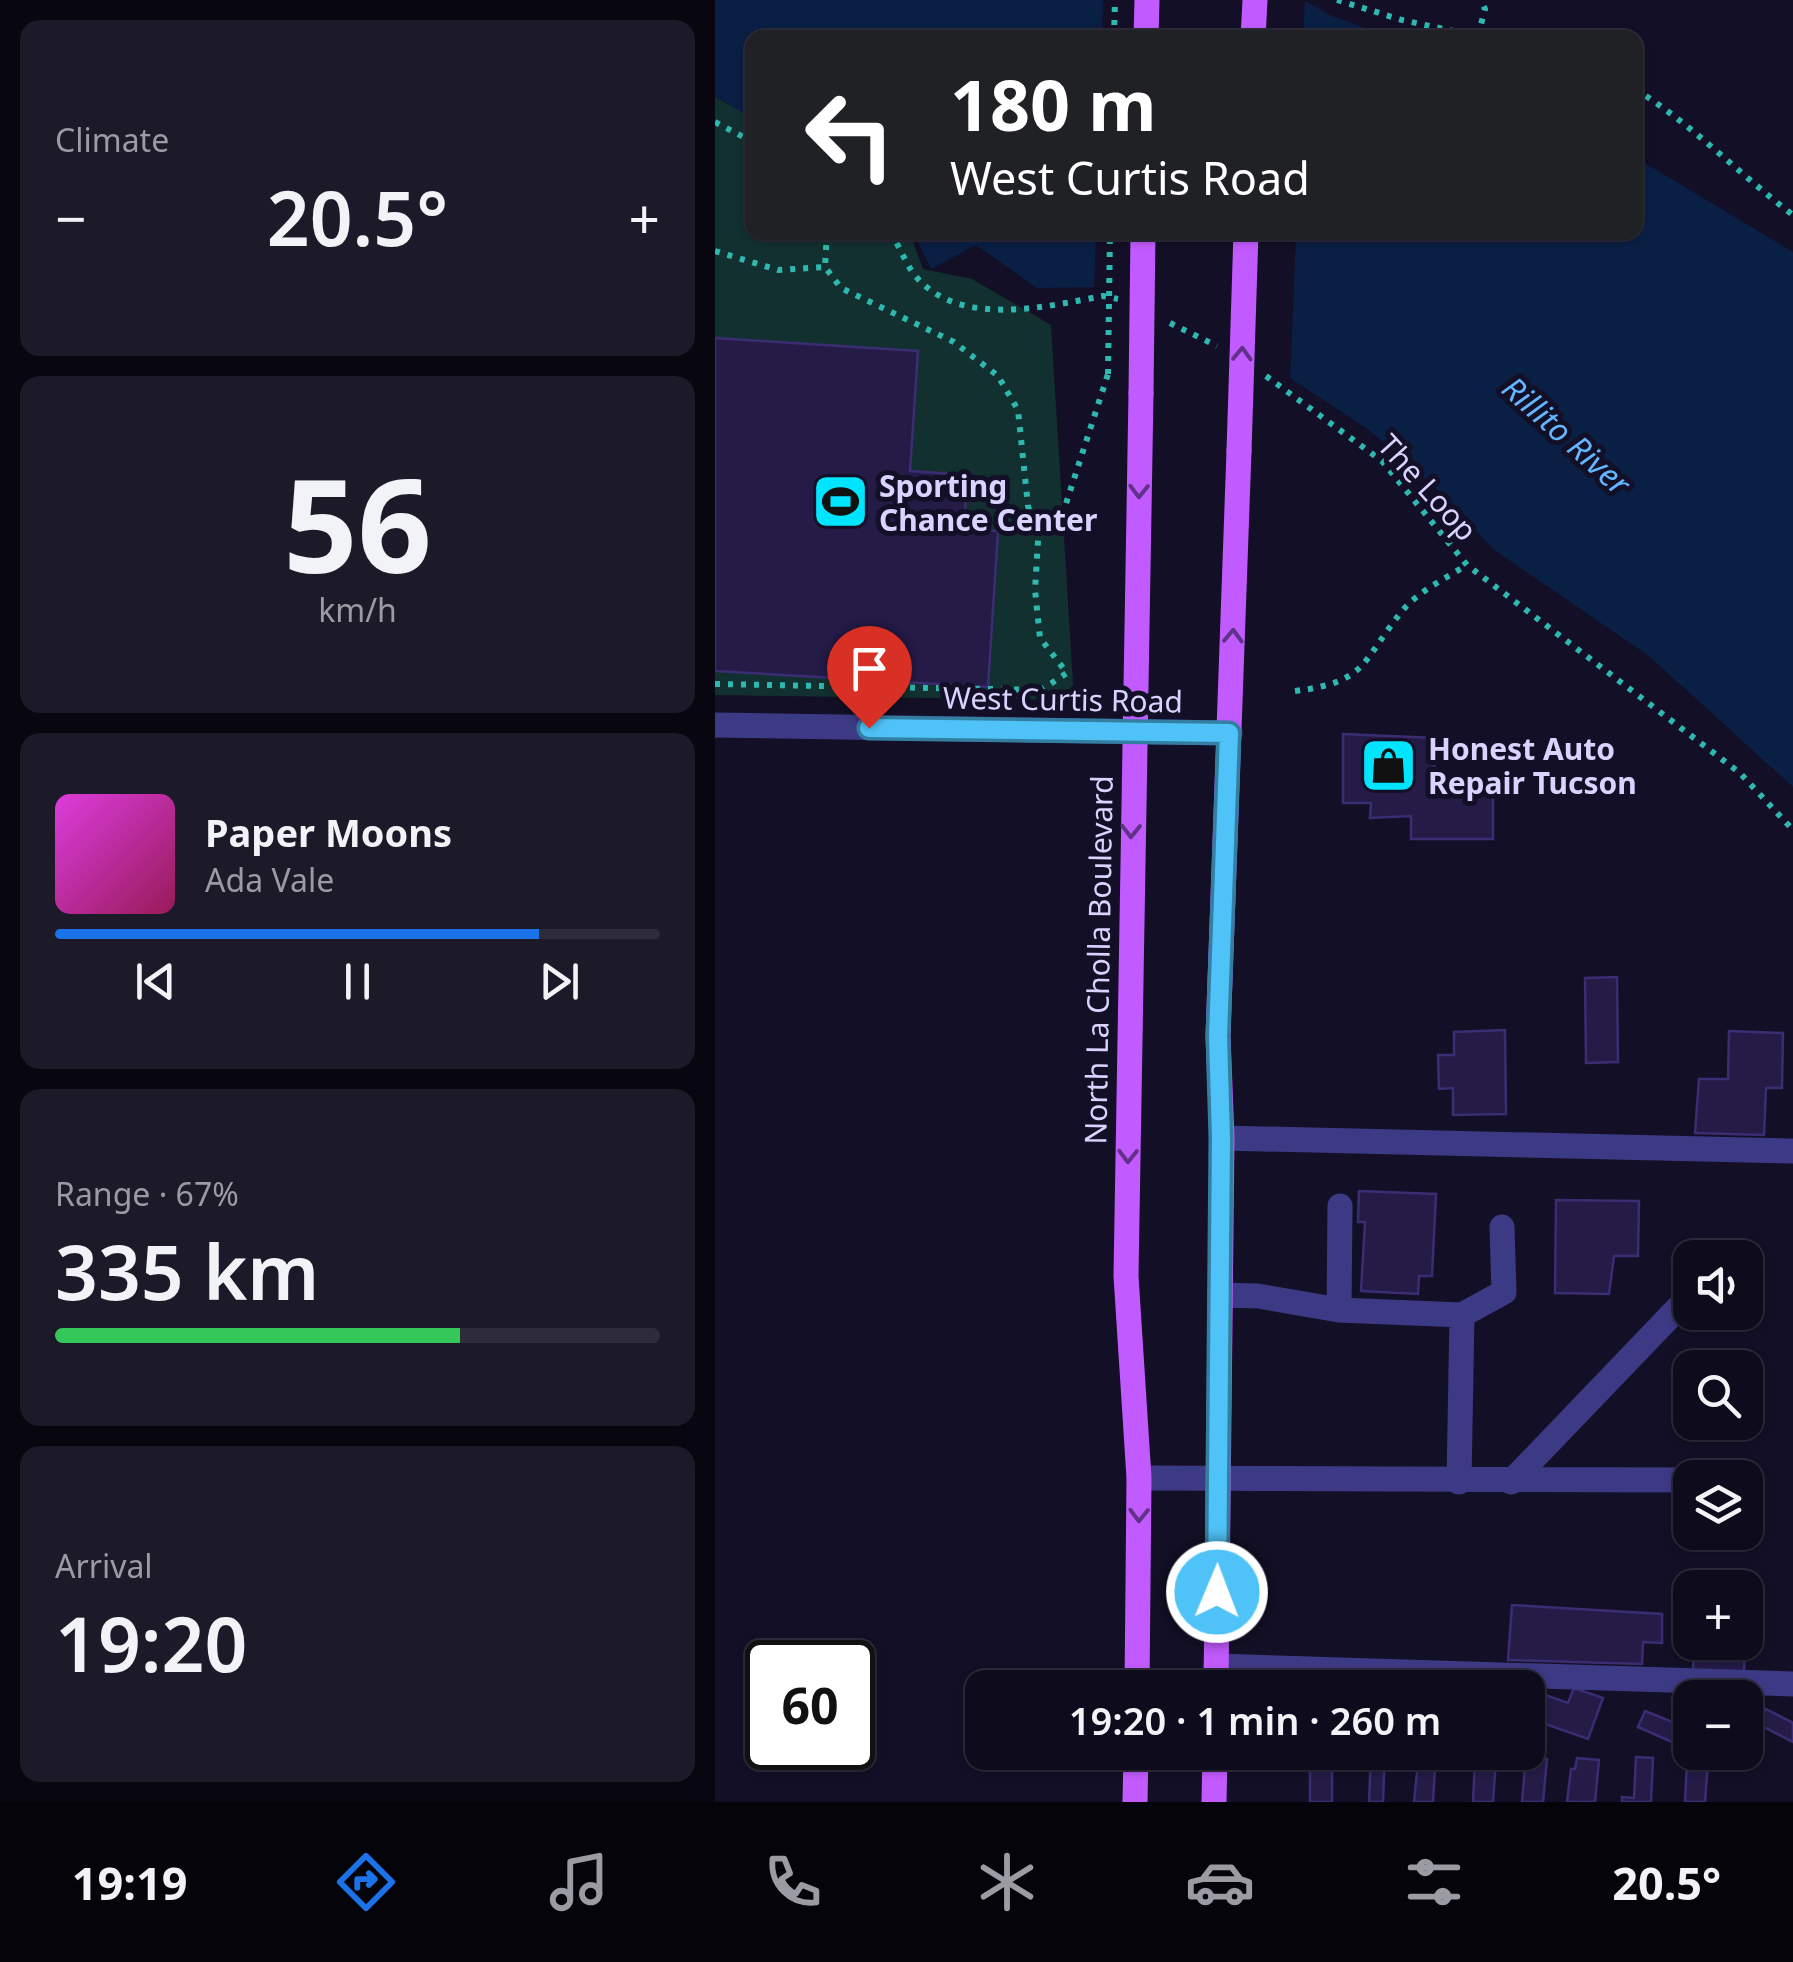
<!DOCTYPE html>
<meta charset="utf-8">
<style>
:root{--surface:#0e0b1c;--page:#1c1929;--text:#f1f3f6;--muted:#9b9ba3;--line:#2e2b3b;--accent:#1a73e8}
body{margin:0;font-family:"Noto Sans",sans-serif;background:var(--page);color:var(--text);height:100vh;display:flex;flex-direction:column;font-size:38px;white-space:nowrap}
*{box-sizing:border-box;margin:0}
p{font-size:32px;color:var(--muted)}
.icon{flex:none;width:55px;height:55px;fill:none;stroke:currentColor;stroke-width:2;stroke-linecap:round;stroke-linejoin:round}
.map{position:relative;flex:1;overflow:hidden}
.panel{display:flex;flex-direction:column;gap:20px;padding:20px;background:#08060f;width:715px}
.panel>*{flex:none}
.banner{position:absolute;left:30px;top:30px;width:898px;height:210px;border-radius:20px;box-shadow:0 2px 8px #0004,0 0 0 2px var(--line);background:#202124;color:#fff;overflow:hidden}
.tools{position:absolute;left:958px;top:1240px;display:grid;gap:20px}
.tools a{display:grid;place-items:center;width:90px;height:90px;border-radius:20px;background:var(--surface);box-shadow:0 2px 8px #0004,0 0 0 2px var(--line);font-size:50px}
.speed{position:absolute;left:30px;top:1640px;display:flex;gap:20px;font-size:50px;font-weight:700;text-align:center}
.speed>*{display:grid;place-content:center;width:130px;height:130px;border-radius:50%;background:var(--surface);box-shadow:0 2px 8px #0004,0 0 0 2px var(--line);line-height:1}
.speed .limit{border:5px solid #111;border-radius:15px;background:#fff;color:#111}
.pin{position:absolute;display:grid;place-items:center;width:85px;height:85px;color:#fff;margin:-102px -42px;border-radius:50% 50% 50% 0;rotate:-45deg;box-shadow:0 0 10px #0007}
.pin .icon{rotate:45deg}
.me{position:absolute;width:110px;margin:-55px;rotate:1deg;stroke-linejoin:round;filter:drop-shadow(0 0 8px #0008)}
.turn{display:flex;align-items:center;gap:35px;height:210px;padding:0 40px;font-size:45px}
.turn .icon{width:130px;height:130px;stroke-width:2.5}
.turn b{display:block;font-size:70px;line-height:85px}
.big{font-size:75px;font-weight:600;line-height:1.1}
.panel .card{flex:1;display:flex;flex-direction:column;justify-content:center;gap:15px;min-width:0;padding:0 35px;border-radius:20px;background:var(--page)}
.panel .dial{align-items:center;gap:0}
.dial b{font-size:130px;line-height:1}
.song{display:flex;align-items:center;gap:30px}
.cover{width:120px;height:120px;border-radius:15px;background:linear-gradient(135deg,hsl(300 70% 55%),hsl(330 70% 35%))}
.played{height:10px;border-radius:5px;background:linear-gradient(90deg,var(--accent) 80%,var(--line) 80%)}
.keys{display:flex;justify-content:space-around;direction:ltr}
.heat{display:flex;justify-content:space-between;align-items:center;font-size:55px;direction:ltr}
.charge{height:15px;border-radius:8px;background:linear-gradient(90deg,#34c759 67%,var(--line) 0)}
.trip{position:absolute;left:250px;top:1670px;width:580px;height:100px;border-radius:20px;background:var(--surface);box-shadow:0 2px 8px #0004,0 0 0 2px var(--line);font-weight:600;line-height:100px;text-align:center}
.dock{display:flex;height:160px;justify-content:space-around;align-items:center;background:#06040b;color:var(--muted)}
.dock .icon{width:70px;height:70px}
.dock .active{color:var(--accent)}
.dock b{font-size:45px;color:var(--text)}
main{display:flex;flex:1;min-height:0}
.map>svg:first-child{display:block}
.green{fill:#12302f}
.water{fill:#0a1f44}
.pier{fill:#130f26}
.building{fill:#241b47;stroke:#3b2d73;stroke-width:2.5}
.lines{fill:none;stroke-linecap:round;stroke-linejoin:round}
.path{stroke:#2fb8b0;stroke-width:6;stroke-dasharray:5 8;stroke-linecap:butt}
.minor{stroke:#3d3a85;stroke-width:25}
.major{stroke:#c25bff;stroke-width:25}
.path-bridge{stroke:#2fb8b0;stroke-width:6;stroke-dasharray:5 8;stroke-linecap:butt}
.major-bridge{stroke:#c25bff;stroke-width:25}
.oneway{stroke:#623188}
.route-casing{stroke:#337fa1;stroke-width:25}
.route{stroke:#4fc3f7;stroke-width:18}
.labels{text-anchor:middle;dominant-baseline:central;stroke-width:10;stroke-linejoin:round;paint-order:stroke}
.poi-label{font-size:30px;font-weight:bold;fill:#d9d4ff;stroke:#130f26;text-anchor:start}
.street-label{font-size:30px;fill:#d9d4ff;stroke:#130f26}
.water-label{font-size:32px;font-style:italic;fill:#62b6ff;stroke:#130f26}
</style>
<main>
<section class="panel">
<div class="card"><p>Climate</p>
<div class="heat"><a>−</a><b class="big">20.5°</b><a>+</a></div>
</div>
<div class="card dial"><b>56</b><p>km/h</p></div>
<div class="card">
<div class="song"><i class="cover"></i><div><b>Paper Moons</b><p>Ada Vale</p></div></div>
<div class="played"></div>
<div class="keys"><svg class="icon" aria-label="previous" viewBox="0 0 24 24"><path d="M18 5L8 12l10 7zM5 5v14"/></svg><svg class="icon" aria-label="pause" viewBox="0 0 24 24"><path d="M8 5v14M16 5v14"/></svg><svg class="icon" aria-label="next" viewBox="0 0 24 24"><path d="M6 5l10 7-10 7zM19 5v14"/></svg></div>
</div>
<div class="card"><p>Range · 67%</p><b class="big">335 km</b><div class="charge"></div></div>
<div class="card"><p>Arrival</p><b class="big">19:20</b></div>
</section>
<div class="map">
<svg width="1078" height="1802" viewBox="0 0 1078 1802">
<rect width="100%" height="100%" fill="#130f26"/>
<path class="green" d="M0,97L37,117L38,232L195,233L208,269L257,279L336,325L359,700L0,695Z"/>
<path class="water" d="M0,0H588L617,16L675,37L38,38L37,117L0,97Z
M920,157L1078,252V787L934,656L778,549L726,493L654,430L517,340L391,287L322,288L261,245L216,269L199,233L920,232Z"/>
<path class="pier" d="M388,0H590L588,38L387,37Z
M381,233H581L575,385L514,345L390,292H379Z"/>
<path class="building" d="M0,338L203,351L195,471L252,475L249,529L283,531L273,687L0,671Z
M628,734L720,738L719,793L778,794V839H696V816L655,818L656,803H628Z
M902,977L903,1062L871,1063L870,978Z
M790,1030L791,1114L738,1115V1088L724,1089L723,1055H739V1032Z
M1014,1031L1068,1033L1067,1088H1051L1049,1135L980,1133L984,1079H1013Z
M644,1191L721,1194L717,1276H704L703,1294L646,1291L650,1222H643Z
M841,1200L924,1201L923,1256H899L894,1294L840,1293Z
M797,1605L947,1614V1643L928,1642L927,1664L793,1660Z
M979,1642H1030L1029,1672L978,1670Z
M859,1688L888,1698L873,1739L813,1718L822,1692L853,1703Z
M1051,1709L1078,1723V1742L1043,1724Z
M930,1711L975,1729V1750L923,1727Z
M595,1752H617V1802H595Z
M656,1752H670L668,1802H654Z
M704,1752H721L718,1802H699Z
M811,1756L832,1759L828,1802H807Z
M921,1757L938,1758L936,1802H907V1797L919,1798Z
M862,1758L884,1760L880,1802H852L856,1769H860Z
M760,1759L781,1760L778,1802H758Z
M972,1760L993,1762L990,1802H970Z"/>
<g class="lines">
<path class="path" d="M622,0L687,20L771,38
M763,36L770,9L766,0
M399,38L400,0
M920,89C978,125 1024,174 1078,215
M0,122L38,142
M112,232L110,267L126,288L239,342L283,376L303,410L313,506L317,520L324,525L340,524L346,519L393,374
M175,232C184,245 189,260 198,273C241,329 329,307 388,296L403,299
M0,251L63,270L110,267
M455,323L502,346
M551,376L667,461L752,565L1025,773L1078,830
M0,684L326,690L352,673L325,638L320,590L324,525
M580,691C654,682 646,661 688,610C704,591 731,578 752,565"/>
<path class="minor" d="M0,725L515,733
M507,1138L1078,1151
M505,1295L543,1296L624,1310L747,1315L789,1292L787,1227
M624,1310L625,1206
M424,1478L975,1480
M744,1482L747,1315
M796,1482L963,1308
M501,1666L1078,1684"/>
<path class="major" d="M431,38L432,0
M538,38L540,0
M422,1688L424,1478L411,1276L426,393
M501,1688L507,1138L503,1036L524,451
M420,1802L421,1752
M499,1802L500,1752"/>
<path class="path-bridge" d="M393,374L395,232"/>
<path class="major-bridge" d="M426,393L428,232
M524,451L531,232"/>
</g>
<defs><path id="oneway-chevron" d="M-2-3.5L2.5 0L-2 3.5" fill="none" stroke-width="1.6" stroke-linecap="round" stroke-linejoin="round" transform="scale(2.5)"/></defs>
<g class="oneway">
<use href="#oneway-chevron" transform="translate(527 354) rotate(-88)"/>
<use href="#oneway-chevron" transform="translate(424 491) rotate(91)"/>
<use href="#oneway-chevron" transform="translate(518 636) rotate(-88)"/>
<use href="#oneway-chevron" transform="translate(416 831) rotate(91)"/>
<use href="#oneway-chevron" transform="translate(413 1156) rotate(91)"/>
<use href="#oneway-chevron" transform="translate(424 1515) rotate(91)"/>
</g>
<g class="lines">
<defs>
<path id="route" d="M154,728L514,733L503,1036L506,1138L502,1592"/>
</defs>
<use href="#route" class="route-casing"/>
<use href="#route" class="route"/>
</g>
<defs>
<symbol id="stadium-square" viewBox="-11 -11 22 22"><rect x="-9" y="-9" width="18" height="18" rx="4" fill="#00e5ff" stroke="#130f26"/><path d="M0-5a6.5 5 0 1 0 0 10a6.5 5 0 1 0 0-10ZM-3.5-1.8h7v3.6h-7Z" fill="#111"/></symbol>
<symbol id="shop-square" viewBox="-11 -11 22 22"><rect x="-9" y="-9" width="18" height="18" rx="4" fill="#00e5ff" stroke="#130f26"/><path d="M-5-2.5h2.3a2.7 3.5 0 0 1 5.4 0H5L5.5 6h-11ZM-1.5-2.5h3a1.5 2.3 0 0 0-3 0Z" fill="#111"/></symbol>
</defs>
<g fill-rule="evenodd">
<use href="#stadium-square" x="94" y="470" width="63" height="63"/>
<use href="#shop-square" x="642" y="734" width="63" height="63"/>
</g>
<g class="labels">
<g class="poi-label">
<text x="164" y="485">Sporting<tspan x="164" dy="34">Chance Center</tspan></text>
<text x="713" y="748">Honest Auto<tspan x="713" dy="34">Repair Tucson</tspan></text>
</g>
<g class="street-label">
<text transform="translate(713 487) rotate(48)">The Loop</text>
<text transform="translate(348 699) rotate(1)">West Curtis Road</text>
<text transform="translate(383 960) rotate(-89)">North La Cholla Boulevard</text>
</g>
<g class="water-label">
<text transform="translate(852 435) rotate(42)">Rillito River</text>
</g>
</g>
</svg>
<div class="tools">
<a><svg class="icon" aria-label="sound" viewBox="0 0 24 24"><path d="M4 9h4l5-4v14l-5-4H4zM17 9q2 3 0 6"/></svg></a>
<a><svg class="icon" aria-label="search" viewBox="0 0 24 24"><circle cx="10" cy="10" r="6"/><path d="M15 15l6 6"/></svg></a>
<a><svg class="icon" aria-label="layers" viewBox="0 0 24 24"><path d="M12 4l9 5-9 5-9-5zM3 14l9 5 9-5"/></svg></a>
<a>+</a>
<a>−</a>
</div>
<div class="speed"><div class="limit">60</div></div>
<div class="pin" style="left:154px;top:728px;background:#d93025"><svg class="icon" aria-label="arrive" viewBox="0 0 24 24"><path d="M6 21V4h12l-3 4 3 4H6"/></svg></div>
<svg class="me" style="left:502px;top:1592px" viewBox="-20 -20 40 40"><circle r="17" fill="#4fc3f7" stroke="#fff" stroke-width="3"/><path d="M0-11L8 9 0 5-8 9z" fill="#fff"/></svg>
<div class="trip">19:20 · 1 min · 260 m</div>
<div class="banner">
<div class="turn"><svg class="icon" aria-label="left" viewBox="0 0 24 24"><path d="M17 20v-9H6M10 6l-5 5 5 5"/></svg><div><b>180 m</b>West Curtis Road</div></div>
</div>
</div>
</main>
<nav class="dock">
<b>19:19</b>
<svg class="icon active" aria-label="directions" viewBox="0 0 24 24"><path d="M12 3l9 9-9 9-9-9zM9 14v-3h6M13 9l2 2-2 2"/></svg>
<svg class="icon" aria-label="music" viewBox="0 0 24 24"><path d="M9 18V5l10-2v13"/><circle cx="6" cy="18" r="3"/><circle cx="16" cy="16" r="3"/></svg>
<svg class="icon" aria-label="phone" viewBox="0 0 24 24"><path d="M5 4h4l2 5-3 2q2 4 5 5l2-3 5 2v4C11 20 4 13 5 4z"/></svg>
<svg class="icon" aria-label="climate" viewBox="0 0 24 24"><path d="M12 3v18M4 7l16 10M4 17L20 7"/></svg>
<svg class="icon" aria-label="car" viewBox="0 0 24 24"><path d="M5 17H2v-5l4-1 3-4h7l3 4 3 1v5h-3M9 17h6M6 11h13"/><circle cx="7" cy="17" r="2"/><circle cx="17" cy="17" r="2"/></svg>
<svg class="icon" aria-label="filters" viewBox="0 0 24 24"><path d="M4 7h16M4 17h16"/><circle cx="9" cy="7" r="2"/><circle cx="15" cy="17" r="2"/></svg>
<b>20.5°</b>
</nav>
